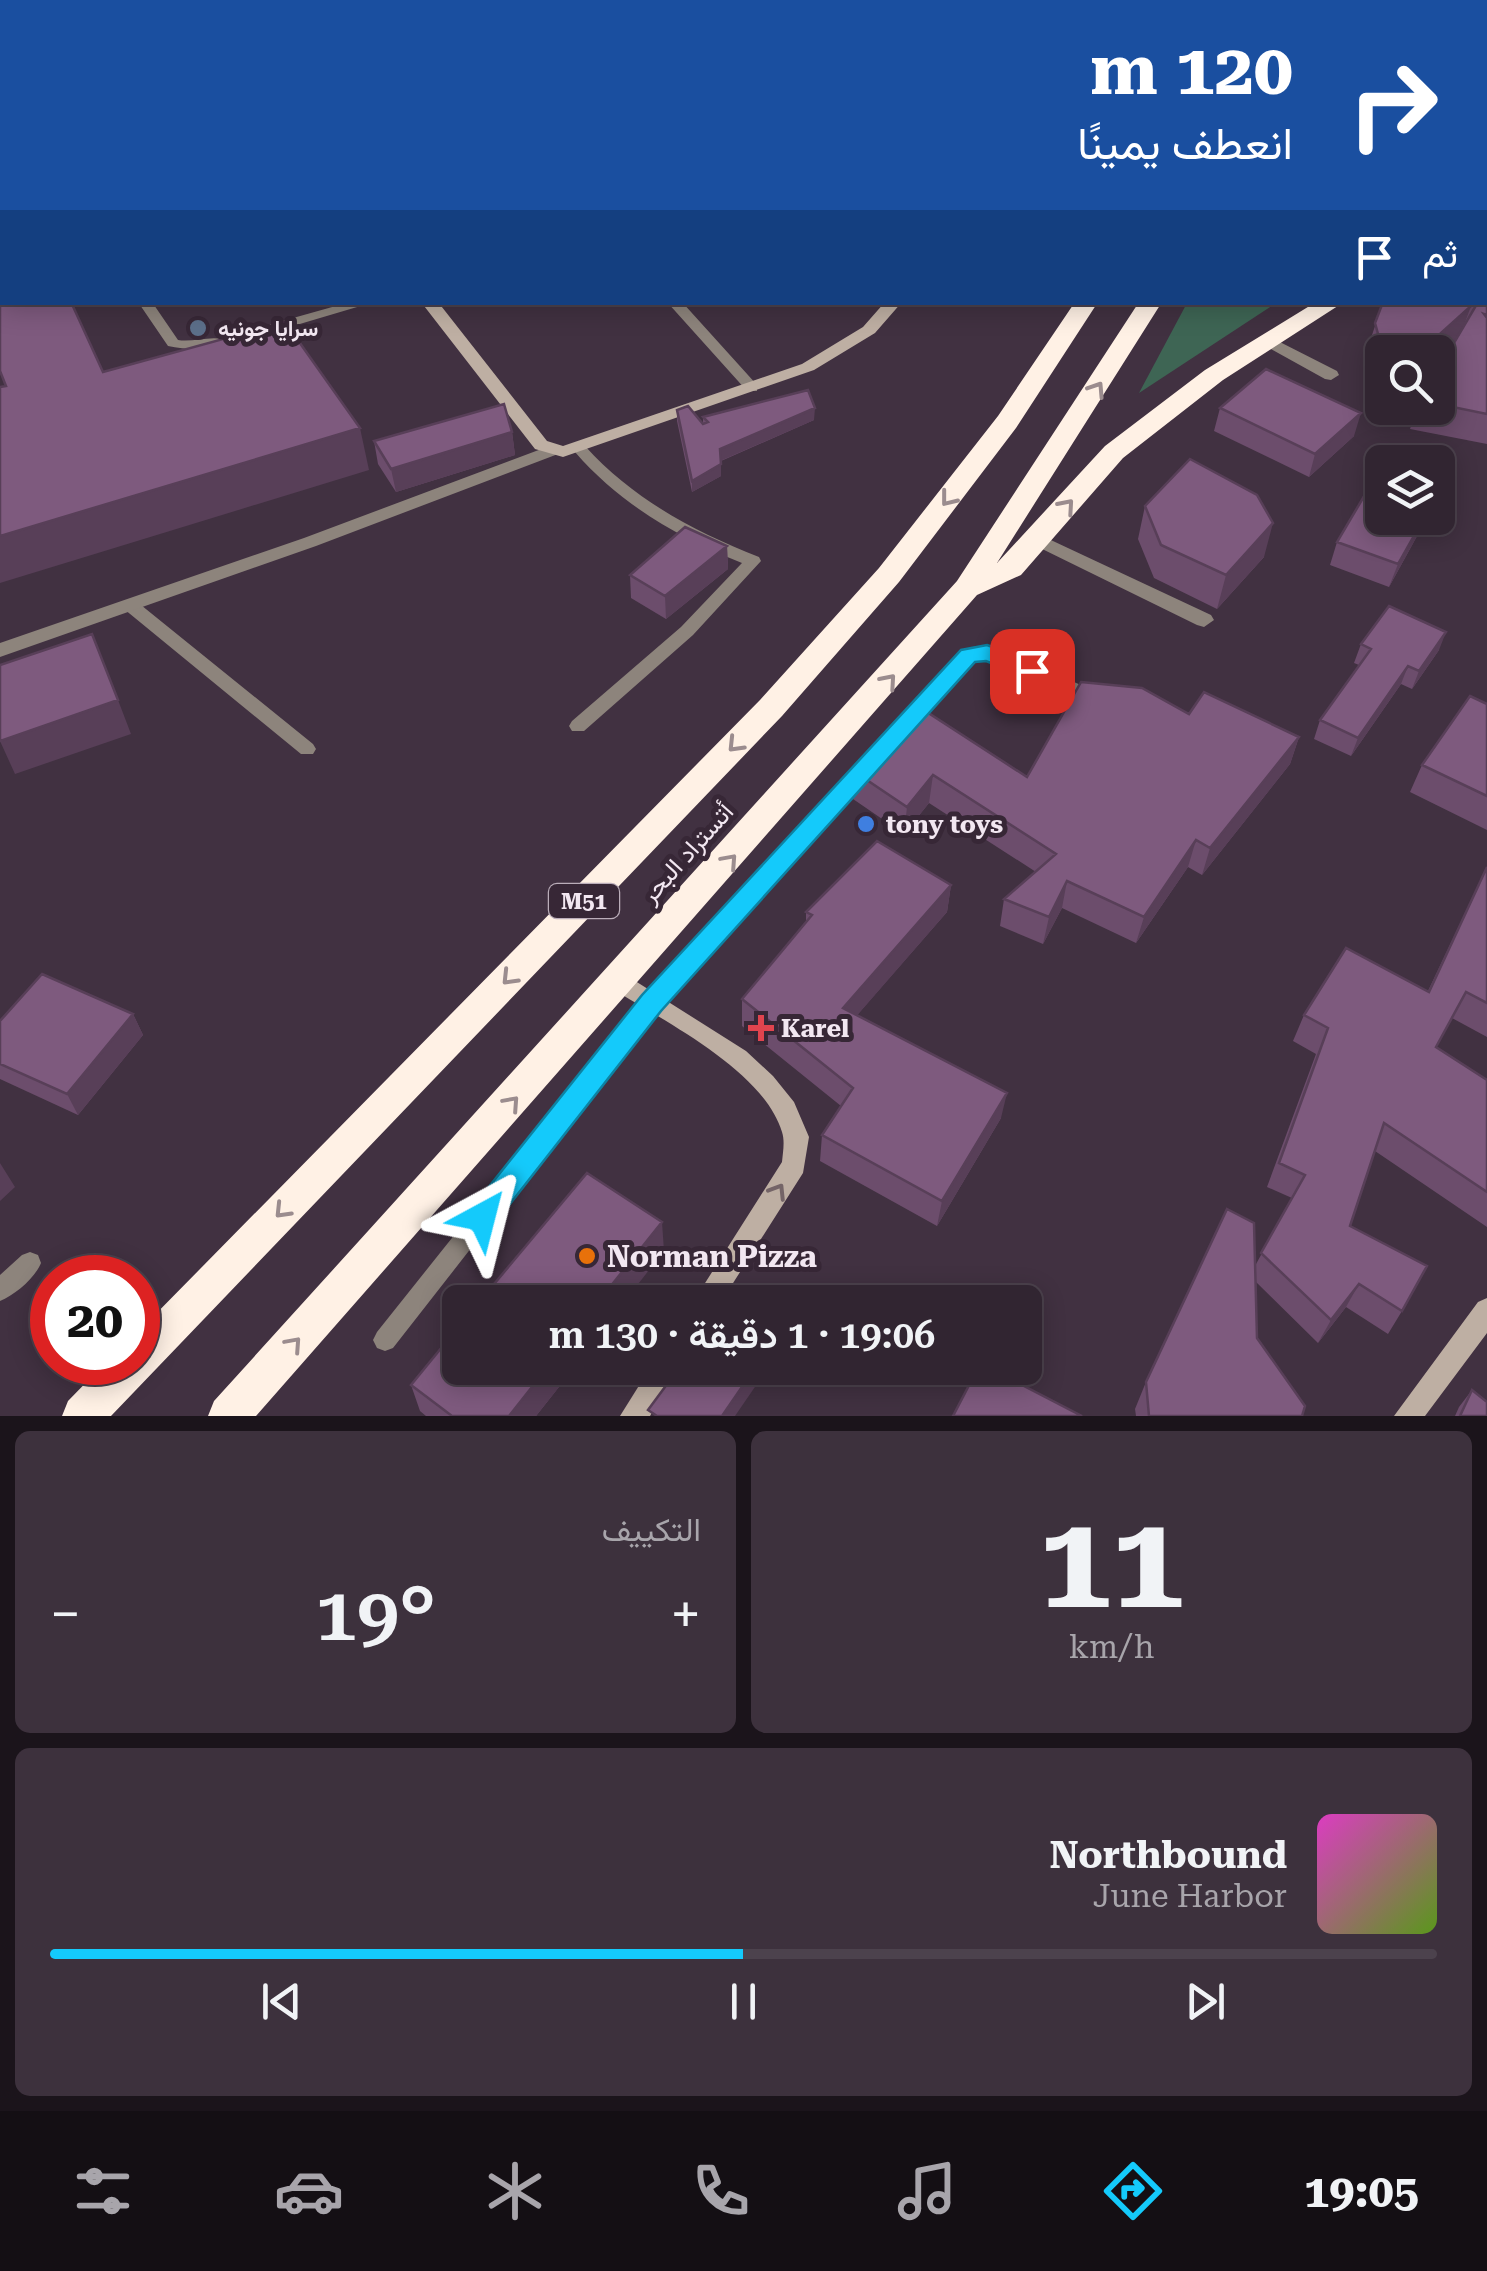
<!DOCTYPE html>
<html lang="ar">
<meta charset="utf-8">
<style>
:root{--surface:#312531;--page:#3d313d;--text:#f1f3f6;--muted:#a8a5ab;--line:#4c424d;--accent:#14cafb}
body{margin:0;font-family:"Roboto Serif",Vazirmatn,serif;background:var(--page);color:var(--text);direction:rtl;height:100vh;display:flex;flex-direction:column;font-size:38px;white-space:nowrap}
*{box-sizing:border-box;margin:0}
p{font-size:32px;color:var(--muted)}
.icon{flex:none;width:55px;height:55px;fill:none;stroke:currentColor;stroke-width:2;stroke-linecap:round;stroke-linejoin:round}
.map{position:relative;height:1416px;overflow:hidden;direction:ltr}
.sheet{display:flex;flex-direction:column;gap:15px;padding:15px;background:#1b141b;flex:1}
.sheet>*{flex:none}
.top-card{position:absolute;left:0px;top:0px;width:1488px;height:305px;box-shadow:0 5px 25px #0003,0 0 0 2px var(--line);direction:rtl;background:#1a4fa0;color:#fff;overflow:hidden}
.tools{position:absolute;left:1365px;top:335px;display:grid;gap:20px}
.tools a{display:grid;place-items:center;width:90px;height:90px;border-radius:15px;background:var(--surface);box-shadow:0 5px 25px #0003,0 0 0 2px var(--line);font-size:50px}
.speed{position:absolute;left:30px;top:1255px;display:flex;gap:20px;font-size:50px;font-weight:700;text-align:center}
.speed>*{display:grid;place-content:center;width:130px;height:130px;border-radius:50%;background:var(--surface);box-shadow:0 5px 25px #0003,0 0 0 2px var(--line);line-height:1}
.speed .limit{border:15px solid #d22;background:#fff;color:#111}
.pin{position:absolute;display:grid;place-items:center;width:85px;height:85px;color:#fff;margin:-42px;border-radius:20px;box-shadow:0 5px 15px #0006}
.me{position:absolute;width:110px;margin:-55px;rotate:38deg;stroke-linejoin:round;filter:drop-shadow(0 0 8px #0008)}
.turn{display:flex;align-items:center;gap:35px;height:210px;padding:0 30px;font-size:45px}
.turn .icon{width:130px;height:130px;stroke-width:2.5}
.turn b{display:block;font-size:70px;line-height:85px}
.then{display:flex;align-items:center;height:95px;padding:0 30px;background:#0003;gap:20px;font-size:38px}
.big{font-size:75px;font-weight:600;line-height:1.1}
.sheet .widget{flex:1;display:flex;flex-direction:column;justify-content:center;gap:15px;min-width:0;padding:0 35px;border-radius:15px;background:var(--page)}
.sheet .dial{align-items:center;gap:0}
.dial b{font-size:130px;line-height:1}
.song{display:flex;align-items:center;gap:30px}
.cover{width:120px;height:120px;border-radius:15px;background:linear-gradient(135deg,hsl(310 70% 55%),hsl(90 70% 35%))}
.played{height:10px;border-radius:5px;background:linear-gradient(90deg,var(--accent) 50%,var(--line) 50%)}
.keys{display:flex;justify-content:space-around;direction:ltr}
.heat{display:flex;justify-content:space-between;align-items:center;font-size:55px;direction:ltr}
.sheet .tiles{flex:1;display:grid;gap:15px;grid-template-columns:1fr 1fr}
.widget:last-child{grid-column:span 2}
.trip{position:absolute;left:442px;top:1285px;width:600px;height:100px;border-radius:15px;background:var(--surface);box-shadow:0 5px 25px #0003,0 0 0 2px var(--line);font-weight:600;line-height:100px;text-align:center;direction:rtl}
.tabs{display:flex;height:160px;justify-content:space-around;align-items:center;background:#140f14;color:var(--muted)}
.tabs .icon{width:70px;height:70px}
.tabs .on{color:var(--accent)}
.tabs b{font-size:45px;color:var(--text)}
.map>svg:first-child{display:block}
.green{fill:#3e6554}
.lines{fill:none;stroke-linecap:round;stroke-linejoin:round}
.lane{fill:#8d847c;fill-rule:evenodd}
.street{fill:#8d847c;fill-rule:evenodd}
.secondary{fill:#beafa3;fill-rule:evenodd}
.highway{fill:#fff1e5;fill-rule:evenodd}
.wall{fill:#6c4d6c}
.shaded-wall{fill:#583f58}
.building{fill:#7e5a7e;stroke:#583f58;stroke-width:2.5}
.oneway{stroke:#9b8c8e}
.oneway2{stroke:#746467}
.route{fill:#14cafb;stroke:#0d83a3;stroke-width:2.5}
.service-dot{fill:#5c6f8a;stroke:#372736;stroke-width:4}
.shop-dot{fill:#3f7fe0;stroke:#372736;stroke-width:4}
.health-dot{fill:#e0444e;stroke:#372736;stroke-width:4}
.food-dot{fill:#e8710a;stroke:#372736;stroke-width:4}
.labels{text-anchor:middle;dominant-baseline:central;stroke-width:10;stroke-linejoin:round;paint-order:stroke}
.far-poi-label{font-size:22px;font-weight:bold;fill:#f2e7f1;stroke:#372736;text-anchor:start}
.shield{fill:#372736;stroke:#baadb9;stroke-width:2.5}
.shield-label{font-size:22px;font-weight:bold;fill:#f2e7f1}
.poi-label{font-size:25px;font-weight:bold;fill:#f2e7f1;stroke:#372736;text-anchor:start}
.street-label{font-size:25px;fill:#f2e7f1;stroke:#372736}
.near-poi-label{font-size:30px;font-weight:bold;fill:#f2e7f1;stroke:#372736;text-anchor:start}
</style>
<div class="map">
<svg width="1487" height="1416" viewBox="0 0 1487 1416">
<rect width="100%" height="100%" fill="#413141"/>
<path class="green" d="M1187,303H1276L1139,393Z"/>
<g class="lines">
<path class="lane" d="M138,302H152L178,340C194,343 216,333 229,342C212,352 187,350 168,346Z
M350,302H374L266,334L259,330L261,327Z
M667,302H682L757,385V391H747Z
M580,444L585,446C633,499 693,531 759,557L761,561L693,635L584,731H572L569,726L572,721L681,627L742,563C678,537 621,505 575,452L572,449Z
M130,599L136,601L313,744L316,749L313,754H301L124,609L122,605L124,601Z
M969,649L1008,653L1099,693L1102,697L1093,703L1000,663L973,661L911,730H899L896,725L899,720L963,651Z
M871,756L877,758L880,763L877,768L658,1009L393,1348L385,1351L377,1348L373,1340L377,1332L644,997L865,758Z
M30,1252L38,1255L41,1263C35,1278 15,1295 0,1301V1275L22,1255Z"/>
<path class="street" d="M1268,336L1337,371L1339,375L1331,380L1325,379L1262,344L1260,341Z
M552,445L561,450L558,454L316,546L0,657V643L304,538Z
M1038,534L1211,615L1214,620L1204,627L1197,625L1032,544L1029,540Z"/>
<path class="secondary" d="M197,0H209L210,2H198Z
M229,0H242L243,2H230Z
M1452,0H1468L1469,2H1453Z
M1485,9H1487V17H1485Z
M0,177H2V185H0Z
M421,302H438L547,441L563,446L802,364L863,327L885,302H902L875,333L814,370L563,457L535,449Z
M621,972L746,1051L773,1076L794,1102L809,1137L803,1173L721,1302H693L782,1162C783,1152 785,1141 782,1132C763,1070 665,1022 613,989L610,982L613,975Z
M1487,1298V1333L1425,1416H1394L1478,1302Z
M650,1368H678L650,1416H620Z"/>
<path class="highway" d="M1215,0H1233V2H1215Z
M1485,147H1487V159H1485Z
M1487,201V215L1485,216V202Z
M1075,302H1098L1016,428L899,582L782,716L111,1416H62L68,1401L106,1362H138V1332L760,700L879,568L998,416Z
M1139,302H1162L997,563L1105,446L1205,370L1316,302H1344L1223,380L1123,458L1021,575L977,595L256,1416H208L214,1401L957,581Z"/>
</g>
<path class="wall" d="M371,0H609L607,2H371Z
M1487,272V444L1410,429L1417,408H1438V370L1452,346L1438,359V352H1382V408H1384L1379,412L1365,356L1383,302H1485Z
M1220,408L1354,436L1309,477L1214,431Z
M677,410L703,424V417L814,420L721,461V476L692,492L677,421Z
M512,432L515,455L396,492L378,464L374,441Z
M1145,506L1264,557L1217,609L1154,578L1138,539Z
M1382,518H1427L1389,587L1330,565L1337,542Z
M727,546L728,569L666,619L631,598L630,575Z
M1361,644L1439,650L1412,689L1401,684L1351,756L1314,739L1320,720L1359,665L1354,663Z
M1487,704V830L1410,792L1422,765Z
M1189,714L1299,737L1290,764L1202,875L1188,867L1136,943L1062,908L1043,944L1000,926L1004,899L1036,872L929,803L904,834L853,799L855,772L1027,777Z
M1487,867V1037L1452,1018L1436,1047L1487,1080V1227L1375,1151L1350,1226L1402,1311L1388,1334L1346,1307L1318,1343L1256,1282L1257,1338L1302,1416H1136L1135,1409L1146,1382L1255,1266L1292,1198L1267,1187L1316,1054L1293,1041L1304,1015L1428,991Z
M951,885L947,912L857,1015L1001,1118L937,1226L820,1161L822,1135L841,1106L742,1026V999L806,923V912Z
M133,1014L143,1035L78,1115L0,1079V1021Z
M574,1368L536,1416H426L420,1411L411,1385Z
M1472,1390L1487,1416H1455L1459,1407Z"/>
<path class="shaded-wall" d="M577,0H609L607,2H575Z
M0,91H2V136L0,138Z
M1471,306L1459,339L1438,359V352H1420Z
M815,408L814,420L720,461V449Z
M1361,413L1354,436L1309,477L1315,454Z
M360,428L369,470L0,583V536Z
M512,432L515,455L396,492L391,469Z
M721,464V476L692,492V481Z
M1424,518H1427L1389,587L1398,564Z
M1273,523L1264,557L1217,609L1226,575Z
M727,546L728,569L666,619L665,596Z
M1446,632L1439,650L1412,689L1419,671Z
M1408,666L1401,684L1351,756L1358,738Z
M118,700L131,734L15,774L0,741Z
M1299,737L1290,764L1202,875L1210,848Z
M933,775L929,803L904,834L907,807Z
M1196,840L1188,867L1136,943L1144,917Z
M1067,881L1062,908L1043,944L1049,917Z
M951,885L947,912L841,1034L843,1008Z
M133,1014L143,1035L78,1115L67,1094Z
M1007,1093L1001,1118L937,1226L942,1201Z
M0,1163L15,1187L0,1201Z
M662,1222L664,1251L624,1302H598Z
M1359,1284L1346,1307L1318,1343L1331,1320Z
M547,1368H574L536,1416H509Z
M755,1368H768L735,1416H722Z"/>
<path class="building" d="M106,0H183L184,2H108Z
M511,0H577L575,2H508Z
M2,18V91H0V21Z
M0,191H2V302H71L103,372L285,322L360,428L0,536V387L6,386L0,371Z
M1485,272H1487V315L1484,314L1487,318V414L1438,404V370L1478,302H1485Z
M1383,302H1460L1471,306L1420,352H1383L1375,323Z
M1266,369L1361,413L1315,454L1220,408Z
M808,390L815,408L720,449L721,464L692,481L677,410L688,406L703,424L708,422L703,417Z
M504,404L512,432L391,469L374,441Z
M1190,459L1257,495L1273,523L1226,575L1161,545L1145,506Z
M1376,476L1382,478V518H1424L1398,564L1337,542Z
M685,527L727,546L665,596L630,575Z
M1389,606L1446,632L1419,671L1408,666L1358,738L1320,720L1371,649L1361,644Z
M92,634L118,700L0,741V665Z
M1081,682L1142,688L1189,714L1204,692L1299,737L1210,848L1196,840L1144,917L1067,881L1049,917L1004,899L1056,854L933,775L907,807L855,772L916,705L1027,777Z
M1470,696L1487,704V796L1422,765Z
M877,841L951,885L843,1008L1007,1093L942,1201L822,1135L853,1088L742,999L812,915L806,912Z
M1487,867V1003L1466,992L1436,1047L1487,1080V1192L1384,1123L1350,1226L1427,1266L1402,1311L1359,1284L1331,1320L1261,1253L1305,1175L1279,1163L1328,1028L1304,1015L1346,948L1429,992Z
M42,974L133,1014L67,1094L0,1064V1021Z
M587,1173L662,1222L598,1302H479Z
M1227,1209L1254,1223L1257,1338L1305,1406L1302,1416H1149L1146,1382Z
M732,1292L748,1302H725Z
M460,1325V1368H547L509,1416H452L411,1385Z
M679,1368H755L722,1416H657L648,1410Z
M978,1368H989L1082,1416H953Z
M1472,1390L1487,1402V1416H1460Z"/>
<defs><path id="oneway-chevron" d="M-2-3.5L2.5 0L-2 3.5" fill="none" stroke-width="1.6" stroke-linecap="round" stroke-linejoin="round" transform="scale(2.5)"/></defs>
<g class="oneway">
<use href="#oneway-chevron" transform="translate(1097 389) rotate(-57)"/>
<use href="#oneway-chevron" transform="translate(948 499) rotate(128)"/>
<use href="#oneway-chevron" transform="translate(1067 506) rotate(-49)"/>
<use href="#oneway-chevron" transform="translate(889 681) rotate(-49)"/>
<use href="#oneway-chevron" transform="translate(735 745) rotate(134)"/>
<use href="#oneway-chevron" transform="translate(730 861) rotate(-48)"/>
<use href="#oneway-chevron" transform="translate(509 978) rotate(134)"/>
<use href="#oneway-chevron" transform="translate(512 1103) rotate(-48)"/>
<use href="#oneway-chevron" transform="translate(282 1211) rotate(134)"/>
<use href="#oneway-chevron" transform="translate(294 1344) rotate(-48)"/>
</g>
<use class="oneway2" href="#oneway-chevron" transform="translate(778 1191) rotate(-58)"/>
<path class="route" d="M987,645L1040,665L1044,671L1032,679L986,661L975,662L661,1011L492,1227L482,1231L472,1227L468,1217L472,1208L642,995L961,650Z"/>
<circle class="service-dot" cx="198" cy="328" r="10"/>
<circle class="shop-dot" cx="866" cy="824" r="10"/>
<path class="health-dot" d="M756 1013h10v10h10v10h-10v10h-10v-10h-10v-10h10z"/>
<circle class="food-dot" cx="587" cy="1256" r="10"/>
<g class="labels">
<g class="far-poi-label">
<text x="218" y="328">سرايا جونيه</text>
</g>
<rect class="shield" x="549" y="884" width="70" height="34" rx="8"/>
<g class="shield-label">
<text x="584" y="901">M51</text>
</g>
<g class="poi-label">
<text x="886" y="824">tony toys</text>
<text x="781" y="1028">Karel</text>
</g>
<g class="street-label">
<text transform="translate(687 853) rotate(-48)">أتستراد البحر</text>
</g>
<g class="near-poi-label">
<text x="607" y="1256">Norman Pizza</text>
</g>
</g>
</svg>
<div class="tools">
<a><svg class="icon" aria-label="search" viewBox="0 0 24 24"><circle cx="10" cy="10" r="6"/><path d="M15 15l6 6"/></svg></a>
<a><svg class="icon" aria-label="layers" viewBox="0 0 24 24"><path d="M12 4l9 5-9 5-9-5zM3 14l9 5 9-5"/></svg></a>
</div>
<div class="speed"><div class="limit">20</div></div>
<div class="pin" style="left:1032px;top:671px;background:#d93025"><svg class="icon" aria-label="arrive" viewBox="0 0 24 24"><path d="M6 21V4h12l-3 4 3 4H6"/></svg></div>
<svg class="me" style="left:482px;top:1217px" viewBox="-20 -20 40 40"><path d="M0-17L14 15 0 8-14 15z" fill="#14cafb" stroke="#fff" stroke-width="4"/></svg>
<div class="trip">19:06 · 1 دقيقة · 130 m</div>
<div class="top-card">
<div class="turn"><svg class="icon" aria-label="right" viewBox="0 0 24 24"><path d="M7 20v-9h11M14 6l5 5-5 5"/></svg><div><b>120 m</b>انعطف يمينًا</div></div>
<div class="then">ثم<svg class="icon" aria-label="arrive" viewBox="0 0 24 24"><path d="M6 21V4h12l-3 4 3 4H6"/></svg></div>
</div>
</div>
<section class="sheet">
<div class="tiles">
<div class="widget dial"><b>11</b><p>km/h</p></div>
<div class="widget"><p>التكييف</p>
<div class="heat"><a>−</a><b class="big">19°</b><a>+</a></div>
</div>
<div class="widget">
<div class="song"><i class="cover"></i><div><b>Northbound</b><p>June Harbor</p></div></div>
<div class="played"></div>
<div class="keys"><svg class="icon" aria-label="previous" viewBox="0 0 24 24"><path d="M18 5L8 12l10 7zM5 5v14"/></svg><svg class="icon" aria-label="pause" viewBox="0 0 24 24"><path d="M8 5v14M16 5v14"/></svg><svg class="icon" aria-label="next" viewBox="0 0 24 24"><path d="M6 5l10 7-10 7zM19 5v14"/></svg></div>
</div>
</div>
</section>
<nav class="tabs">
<b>19:05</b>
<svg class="icon on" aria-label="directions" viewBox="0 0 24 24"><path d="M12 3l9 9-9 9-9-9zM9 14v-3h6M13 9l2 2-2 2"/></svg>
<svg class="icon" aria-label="music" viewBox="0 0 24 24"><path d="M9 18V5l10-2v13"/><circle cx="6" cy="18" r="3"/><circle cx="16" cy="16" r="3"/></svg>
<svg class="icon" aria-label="phone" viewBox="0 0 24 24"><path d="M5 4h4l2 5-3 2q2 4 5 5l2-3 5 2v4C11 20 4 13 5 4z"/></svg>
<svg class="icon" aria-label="climate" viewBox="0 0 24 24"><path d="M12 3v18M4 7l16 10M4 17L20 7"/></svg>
<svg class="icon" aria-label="car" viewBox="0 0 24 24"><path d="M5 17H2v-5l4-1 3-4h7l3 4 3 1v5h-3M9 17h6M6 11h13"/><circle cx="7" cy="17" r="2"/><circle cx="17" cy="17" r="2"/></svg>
<svg class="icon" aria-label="filters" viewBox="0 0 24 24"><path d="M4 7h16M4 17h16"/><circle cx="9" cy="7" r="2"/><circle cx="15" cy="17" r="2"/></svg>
</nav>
